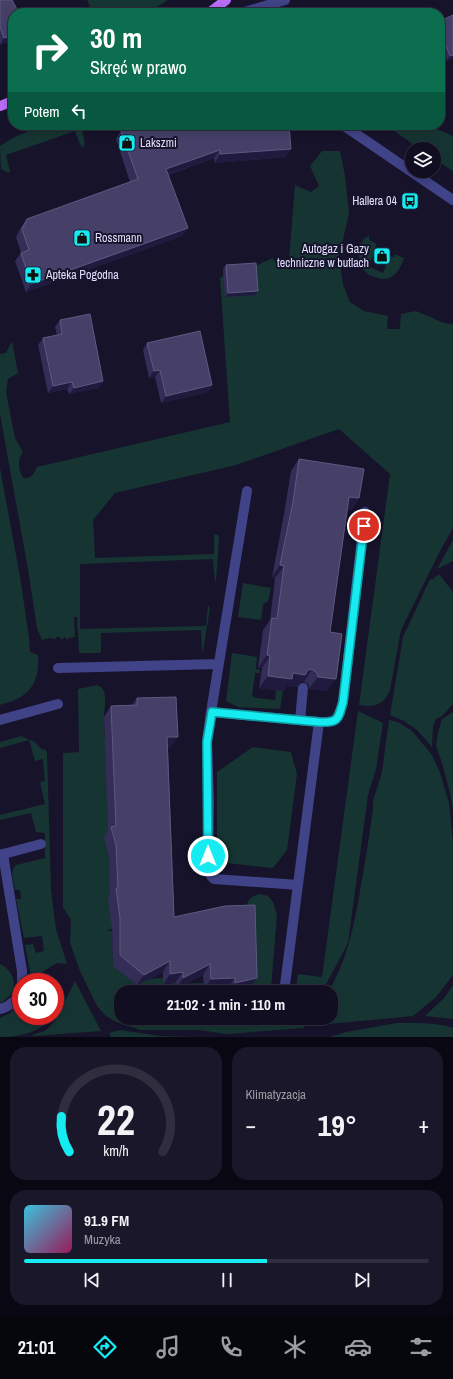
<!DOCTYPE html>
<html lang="pl">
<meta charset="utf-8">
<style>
:root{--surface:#100e20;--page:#191729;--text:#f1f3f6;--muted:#9c9ca5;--line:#302e3e;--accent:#16ebf2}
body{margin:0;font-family:"Archivo Narrow",sans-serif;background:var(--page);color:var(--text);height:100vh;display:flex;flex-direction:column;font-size:15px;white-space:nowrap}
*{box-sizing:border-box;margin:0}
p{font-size:13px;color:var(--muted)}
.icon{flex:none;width:22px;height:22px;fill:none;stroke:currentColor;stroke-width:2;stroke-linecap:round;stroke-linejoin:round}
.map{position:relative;height:1037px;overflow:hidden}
.panel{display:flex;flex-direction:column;gap:10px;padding:10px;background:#090812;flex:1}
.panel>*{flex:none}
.guide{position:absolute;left:8px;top:8px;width:437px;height:122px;border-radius:16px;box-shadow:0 2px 10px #0003,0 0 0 1px var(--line);background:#0b6e4f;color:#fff;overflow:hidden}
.controls{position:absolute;left:405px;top:142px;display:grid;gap:8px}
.controls a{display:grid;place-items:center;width:36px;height:36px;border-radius:50%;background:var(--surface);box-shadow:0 2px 10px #0003,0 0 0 1px var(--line);font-size:20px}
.speed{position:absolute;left:12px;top:973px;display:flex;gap:8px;font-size:20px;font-weight:700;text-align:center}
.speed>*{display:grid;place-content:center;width:52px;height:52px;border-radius:50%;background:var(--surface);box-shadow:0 2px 10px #0003,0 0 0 1px var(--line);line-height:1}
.speed .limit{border:6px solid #d22;background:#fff;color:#111}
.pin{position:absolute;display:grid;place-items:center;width:34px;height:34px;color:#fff;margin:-17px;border:2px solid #fff;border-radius:50%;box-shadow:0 1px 4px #0007}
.me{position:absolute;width:44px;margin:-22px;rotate:0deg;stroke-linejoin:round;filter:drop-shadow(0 0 3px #0008)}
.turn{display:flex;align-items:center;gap:14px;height:84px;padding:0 16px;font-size:18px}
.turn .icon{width:52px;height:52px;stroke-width:2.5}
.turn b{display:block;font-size:28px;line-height:34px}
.then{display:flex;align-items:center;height:38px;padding:0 16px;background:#0003;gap:8px;font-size:15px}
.big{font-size:30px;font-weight:700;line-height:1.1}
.panel .tile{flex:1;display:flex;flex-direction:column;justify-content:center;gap:6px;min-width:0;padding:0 14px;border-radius:16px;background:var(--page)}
.panel .dial{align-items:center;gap:0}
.dial svg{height:104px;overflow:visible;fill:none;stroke:var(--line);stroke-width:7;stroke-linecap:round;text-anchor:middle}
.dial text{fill:var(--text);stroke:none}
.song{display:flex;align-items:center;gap:12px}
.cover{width:48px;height:48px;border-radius:6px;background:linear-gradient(135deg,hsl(190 70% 55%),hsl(330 70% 35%))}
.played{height:4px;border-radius:2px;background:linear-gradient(90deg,var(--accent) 60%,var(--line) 60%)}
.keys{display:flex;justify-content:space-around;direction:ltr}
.heat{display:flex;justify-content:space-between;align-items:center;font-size:22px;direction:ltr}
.panel .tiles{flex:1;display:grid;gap:10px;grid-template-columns:1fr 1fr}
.tile:last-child{grid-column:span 2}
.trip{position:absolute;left:114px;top:985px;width:224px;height:40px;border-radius:16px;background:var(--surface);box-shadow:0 2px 10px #0003,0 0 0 1px var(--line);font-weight:700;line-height:40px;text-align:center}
.dock{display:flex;height:64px;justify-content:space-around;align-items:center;background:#06060d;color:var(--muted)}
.dock .icon{width:28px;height:28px}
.dock .active{color:var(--accent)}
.dock b{font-size:18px;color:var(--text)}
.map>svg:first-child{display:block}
.green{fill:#163532}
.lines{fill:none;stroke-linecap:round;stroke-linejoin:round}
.minor{stroke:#414388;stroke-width:10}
.major{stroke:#ba6df7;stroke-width:10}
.wall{fill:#332d57}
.shaded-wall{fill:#201b3e}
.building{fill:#464069;stroke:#5e5980}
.route-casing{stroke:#0e999d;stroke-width:10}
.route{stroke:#16ebf2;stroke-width:7}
.labels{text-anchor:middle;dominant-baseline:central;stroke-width:4;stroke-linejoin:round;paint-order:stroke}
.poi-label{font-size:12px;fill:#e1dffd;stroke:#16132b;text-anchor:start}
</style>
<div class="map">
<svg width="453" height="1037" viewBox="0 0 453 1037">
<rect width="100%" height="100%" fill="#16132b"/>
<path class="green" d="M87,0H168L147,13H93Z
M41,125H80C82,132 87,142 83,148L80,144L75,131L6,155L10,171L9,173L1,169L0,146L13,138Z
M432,127L453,136V171L434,159V149H420L390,128Z
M322,151H340L345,176L349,214L339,256L343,285L350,302L364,311L388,316L387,329H400L401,314L416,311L444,323L453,324V528L439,553L401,630L390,690C384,705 373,708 359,705L390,474L339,429L236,465L115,493L93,520L95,558L214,554V534L218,535L219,539L216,581H215L213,559L80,564V629L206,626L208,605L210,608L203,651H202L201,630L101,633V652L99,653H79L77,617H74L75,637L68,638V641L65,637L61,640L60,637H57L55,639L50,638L42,640L37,628L28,569L0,414V354L6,353L12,341L18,373L8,379L6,392L15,438L23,452C17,461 18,468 23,478C31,479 34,474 37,467L230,422L220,278L226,274L253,267L273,258L276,264L281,267L287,264L289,260L295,185L311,192L319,186L310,166Z
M369,236V240L377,244L375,247L377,249L368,266L383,273L390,256L394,257L395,254L404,258C400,271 392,282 378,278C372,276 368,275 364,270C359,263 358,254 358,246L365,238Z
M0,468L20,577L29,637L30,652L38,655C40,684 29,698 0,705Z
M453,540V561L437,569Z
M439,574L453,592V704L442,716L436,719L433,726L432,747L417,730L404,721L390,715L403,637L430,579L432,580Z
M243,583L271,588L268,601L263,604L261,620L238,617Z
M232,653L257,657L256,669L260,670V673H255L252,696L256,698L275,700L276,690L283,691L280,709L238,707L226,701Z
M98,685C109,690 104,707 104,717L111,898L108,899L109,901L110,902L112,929L107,930L108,931H112L113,966L135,977V986L137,985L136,979L163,978V985L175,978L176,989L177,984L203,983L204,989H227L228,992H121V1018H309L304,1028L226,1034L199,1030H140L114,1021L105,1015L97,1006L80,971L70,943L71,920L63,907V753L79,752L78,689Z
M358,711L383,723L376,769L368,795L348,943L322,992H295L298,974L322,977Z
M453,712V810L450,793L442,763L436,746L438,733L442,719Z
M389,720L398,722L412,731L432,755L440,773L449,803L453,843V975L436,997L413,1016L318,1025L315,1023L314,1018H331V992H328C347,961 354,926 360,891C365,864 369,837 373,809V801L382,772Z
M21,736L35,742L41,749L46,750L47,753L51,890L56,929L67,964L57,963L42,972L40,982H32L25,945L33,944L36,953L44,951L42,936L24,938L16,899H21L20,890H15C14,882 9,871 16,865L45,858V833L36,832L31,813L0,820V815L45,804L40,782L45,781L43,759L35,761L29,740L0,748V742Z
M253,747L291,752L297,774L287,850L273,868L227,863L217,842V772Z
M261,894L268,896L273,902L277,915L271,988L292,992H249L247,916C245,903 248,896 261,894Z
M0,964C18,973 19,994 0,1003Z
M75,981L101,1031L33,1036L32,1035L45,1031L55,1021Z
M453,985V1019L425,1016L444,998Z
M21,1001V1016H54C40,1032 21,1037 0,1037V1018L10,1013Z
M397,1023C416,1023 435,1022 453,1028V1037H330L346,1032Z
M120,1030L160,1036L196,1037H111L109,1033Z"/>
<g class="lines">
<path class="minor" d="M241,13L285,0
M343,125L453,200
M247,491L211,712L319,722L285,985
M58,668L219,664
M211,712L207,741L209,802L208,869L211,876L214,879L298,885
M0,720L58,704
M300,720L303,688
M319,722C337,723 338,719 343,702L365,512
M3,854L22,971V982
M0,855L41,844
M0,1009C9,1007 19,999 21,989"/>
<path class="major" d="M209,13L226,0
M0,106L13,101"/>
</g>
<path class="wall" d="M0,0L13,40L0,45Z
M453,15V59L446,61L440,47V21Z
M121,131L291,149L285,157L215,163L214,158L168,175L188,228L182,236L26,292L15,261L21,253L16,237L21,227L27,219L130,182L116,139Z
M226,265L258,291L256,295L225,297L223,269Z
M60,320L103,381L99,388L69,394L67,389L48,393L38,345L43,338L57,336L55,327Z
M147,343L212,385L208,392L161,403L155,377L149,378L143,350Z
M299,459L359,498L351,510H347L330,632L327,691L309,689V685L304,682H300L297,687L287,686L283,691L259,688L262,668H258L263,630L270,620L275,578L272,577L284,514L291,471Z
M137,698L170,748H168L174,917L257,978L249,988L233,992H228L227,989H204L203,975L176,989L175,983L163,985V972L137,985L113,966L112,929L108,899L110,896L109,856L104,837L108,831L104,717L111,706L132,705Z"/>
<path class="shaded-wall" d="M13,35V40L0,45L4,38Z
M453,55V59L446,61L450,56Z
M291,149L285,157L215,163L220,154Z
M220,150L214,158L160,177L166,169Z
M188,228L182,236L26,292L31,284Z
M258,291L256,295L225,297L228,293Z
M160,370L155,377L149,378L154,371Z
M103,381L99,388L69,394L74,388Z
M72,382L67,389L48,393L53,386Z
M212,385L208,392L161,403L166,396Z
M349,497L359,498L351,510L341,509Z
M280,565L284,566L275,578L272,577Z
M267,655L270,656L262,668H258Z
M312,669L304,682H300L297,687L287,686L283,691L259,688L268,676L293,673Z
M318,677L336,679L327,691L309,689Z
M167,737H178L170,748H160Z
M170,961L163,972L137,985L144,975Z
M210,964L203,975L176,989L183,978Z
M183,972L175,983L163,985L170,974Z
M235,978L227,989H204L211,979Z
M257,978L249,988L233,992H229L235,983Z"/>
<path class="building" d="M0,0H12L19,13H13V35L4,38L0,27Z
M453,15V55L450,56L440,31V21Z
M138,125H289L291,149L220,154V150L166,169L188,228L31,284L21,253L29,250L22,229L27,219L138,179L121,131Z
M256,263L258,291L228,293L226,265Z
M90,314L103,381L74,388L72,382L53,386L43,338L62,334L60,320Z
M200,331L212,385L166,396L160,370L154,371L147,343Z
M299,459L364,469L359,498L349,497L330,632L342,634L336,679L318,677L317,673L312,669L308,670L305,675L293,673L292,679L268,676L270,656L267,655L272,618L277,619L284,566L280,565L293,502Z
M176,697L178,737H167L174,917L225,906L255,905L257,978L235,983V978L211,979L210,964L183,978V972L170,974V961L144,975L120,955V918L116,888H118L116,845L111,827L116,826L111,706L137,705V698Z"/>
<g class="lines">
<defs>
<path id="route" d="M208,856L207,742L212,712L319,722C338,723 338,720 343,702L364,526"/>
</defs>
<use href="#route" class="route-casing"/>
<use href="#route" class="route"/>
</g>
<defs>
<symbol id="shop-square" viewBox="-11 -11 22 22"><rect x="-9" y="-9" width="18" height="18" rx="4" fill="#16ebf2" stroke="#16132b"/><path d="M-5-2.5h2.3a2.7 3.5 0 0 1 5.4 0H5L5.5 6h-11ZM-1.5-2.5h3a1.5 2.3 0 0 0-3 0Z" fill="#111"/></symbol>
<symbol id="bus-square" viewBox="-11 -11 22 22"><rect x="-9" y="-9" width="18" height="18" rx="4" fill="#16ebf2" stroke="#16132b"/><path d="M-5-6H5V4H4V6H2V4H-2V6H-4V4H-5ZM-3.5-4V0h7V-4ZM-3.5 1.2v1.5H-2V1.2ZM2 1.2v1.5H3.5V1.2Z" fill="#111"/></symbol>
<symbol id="pharmacy-square" viewBox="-11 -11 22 22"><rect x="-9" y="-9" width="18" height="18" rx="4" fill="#16ebf2" stroke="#16132b"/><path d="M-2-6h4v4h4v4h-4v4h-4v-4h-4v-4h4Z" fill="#111"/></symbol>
</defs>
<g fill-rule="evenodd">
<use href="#shop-square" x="117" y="133" width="20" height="20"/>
<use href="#bus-square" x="400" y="191" width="20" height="20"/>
<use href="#shop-square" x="72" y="228" width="20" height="20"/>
<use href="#shop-square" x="372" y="246" width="20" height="20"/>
<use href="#pharmacy-square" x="23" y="265" width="20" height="20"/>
</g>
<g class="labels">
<g class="poi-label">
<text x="140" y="143">Lakszmi</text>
<text x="397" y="201" text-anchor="end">Hallera 04</text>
<text x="95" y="238">Rossmann</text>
<text x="369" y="249" text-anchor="end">Autogaz i Gazy<tspan x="369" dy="14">techniczne w butlach</tspan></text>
<text x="46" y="275">Apteka Pogodna</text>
</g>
</g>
</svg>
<div class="controls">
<a><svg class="icon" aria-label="layers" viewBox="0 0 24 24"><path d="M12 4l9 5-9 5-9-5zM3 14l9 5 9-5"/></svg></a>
</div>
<div class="speed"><div class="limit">30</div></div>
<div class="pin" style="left:364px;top:526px;background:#d93025"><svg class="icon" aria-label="arrive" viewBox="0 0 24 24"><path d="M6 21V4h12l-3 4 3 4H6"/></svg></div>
<svg class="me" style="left:208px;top:856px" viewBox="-20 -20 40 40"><circle r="17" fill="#16ebf2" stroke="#fff" stroke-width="3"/><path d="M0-11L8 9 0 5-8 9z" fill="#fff"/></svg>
<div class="trip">21:02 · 1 min · 110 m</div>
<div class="guide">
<div class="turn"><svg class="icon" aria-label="right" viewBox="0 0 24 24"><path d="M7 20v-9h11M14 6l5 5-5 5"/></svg><div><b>30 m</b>Skręć w prawo</div></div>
<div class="then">Potem<svg class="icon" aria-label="left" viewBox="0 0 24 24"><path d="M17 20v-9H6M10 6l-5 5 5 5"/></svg></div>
</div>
</div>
<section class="panel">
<div class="tiles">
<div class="tile dial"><svg viewBox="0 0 100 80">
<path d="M14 69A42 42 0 1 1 86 69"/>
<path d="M14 69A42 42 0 0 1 8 42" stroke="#16ebf2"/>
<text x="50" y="56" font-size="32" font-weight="700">22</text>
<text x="50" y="72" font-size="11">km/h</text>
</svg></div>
<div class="tile"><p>Klimatyzacja</p>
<div class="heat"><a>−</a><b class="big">19°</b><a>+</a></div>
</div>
<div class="tile">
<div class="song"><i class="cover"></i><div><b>91.9 FM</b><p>Muzyka</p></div></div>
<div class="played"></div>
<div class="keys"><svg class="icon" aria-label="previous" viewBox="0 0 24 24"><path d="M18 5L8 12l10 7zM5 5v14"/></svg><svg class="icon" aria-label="pause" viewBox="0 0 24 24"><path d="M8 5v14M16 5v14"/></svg><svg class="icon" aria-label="next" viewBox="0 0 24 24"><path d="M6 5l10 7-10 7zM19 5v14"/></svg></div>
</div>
</div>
</section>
<nav class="dock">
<b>21:01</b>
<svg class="icon active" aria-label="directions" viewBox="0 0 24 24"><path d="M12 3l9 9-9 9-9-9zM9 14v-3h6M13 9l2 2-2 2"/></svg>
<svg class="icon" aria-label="music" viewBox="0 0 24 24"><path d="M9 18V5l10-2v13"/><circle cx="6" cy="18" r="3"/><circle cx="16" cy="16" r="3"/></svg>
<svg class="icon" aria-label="phone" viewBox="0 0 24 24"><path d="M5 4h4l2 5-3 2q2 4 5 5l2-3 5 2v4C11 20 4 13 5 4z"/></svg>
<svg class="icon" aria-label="climate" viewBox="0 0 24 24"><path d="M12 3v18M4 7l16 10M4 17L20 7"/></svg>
<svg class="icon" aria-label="car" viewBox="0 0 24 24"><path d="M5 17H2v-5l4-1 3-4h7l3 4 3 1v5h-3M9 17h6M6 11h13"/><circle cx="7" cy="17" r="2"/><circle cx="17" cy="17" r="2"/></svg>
<svg class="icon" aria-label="filters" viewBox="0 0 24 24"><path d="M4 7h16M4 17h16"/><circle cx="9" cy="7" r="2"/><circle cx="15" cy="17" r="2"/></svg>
</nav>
